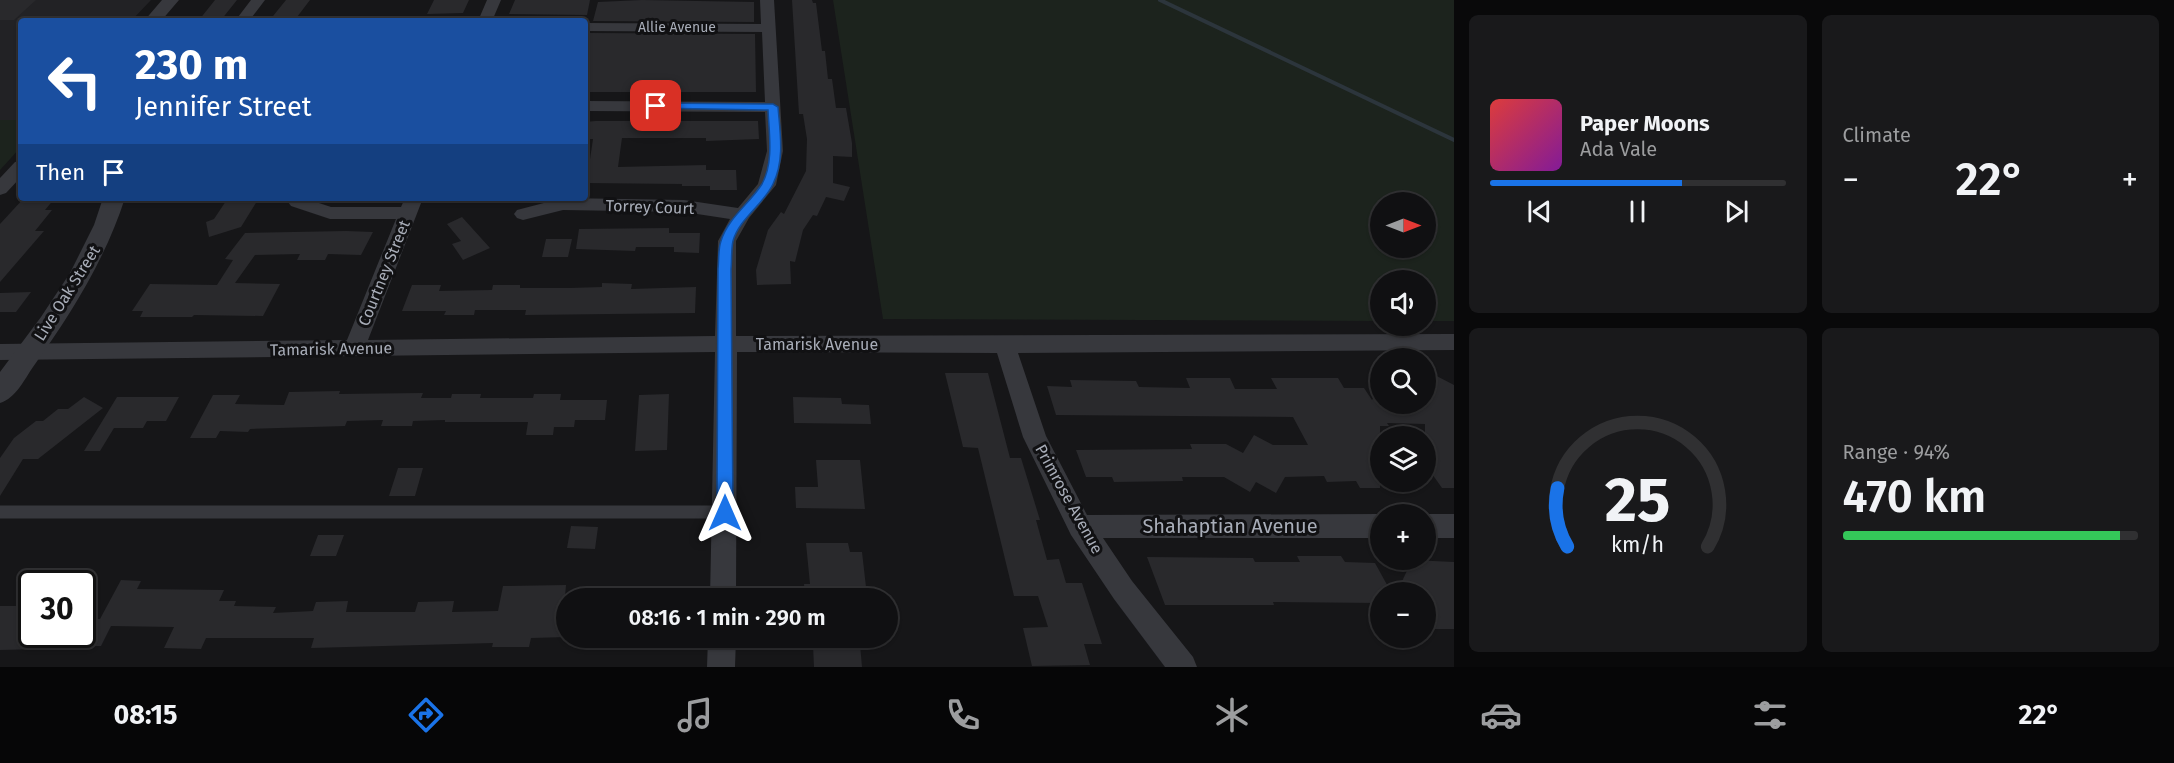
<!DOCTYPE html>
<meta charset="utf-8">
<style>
:root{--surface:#101012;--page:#19191b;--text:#f1f3f6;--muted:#9c9d9f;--line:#303032;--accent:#1a73e8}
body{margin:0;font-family:"Fira Sans",sans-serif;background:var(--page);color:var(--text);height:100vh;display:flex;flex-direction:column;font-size:22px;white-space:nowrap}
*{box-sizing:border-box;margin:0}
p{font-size:20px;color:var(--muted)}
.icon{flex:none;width:33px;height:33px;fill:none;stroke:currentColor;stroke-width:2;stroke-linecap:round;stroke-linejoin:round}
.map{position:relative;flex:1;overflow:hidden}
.sheet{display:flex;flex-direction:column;gap:15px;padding:15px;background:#09090a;width:720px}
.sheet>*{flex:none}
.guide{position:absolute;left:18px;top:18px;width:570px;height:183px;border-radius:6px;box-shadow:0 2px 4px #0004,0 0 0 2px var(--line);background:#1a4fa0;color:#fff;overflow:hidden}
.needle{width:39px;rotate:90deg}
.tools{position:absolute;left:1370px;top:192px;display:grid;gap:12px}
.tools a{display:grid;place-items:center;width:66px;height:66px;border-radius:50%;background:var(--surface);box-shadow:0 2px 4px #0004,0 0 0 2px var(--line);font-size:30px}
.speed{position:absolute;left:18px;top:570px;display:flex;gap:12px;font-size:30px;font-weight:700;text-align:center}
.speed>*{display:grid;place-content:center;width:78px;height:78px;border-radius:50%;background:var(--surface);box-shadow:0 2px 4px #0004,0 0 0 2px var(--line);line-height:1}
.speed .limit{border:3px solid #111;border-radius:9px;background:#fff;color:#111}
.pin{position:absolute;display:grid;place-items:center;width:51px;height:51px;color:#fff;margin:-26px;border-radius:12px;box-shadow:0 3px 9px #0006}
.me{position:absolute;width:66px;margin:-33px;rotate:0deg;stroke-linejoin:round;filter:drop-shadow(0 0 4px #0008)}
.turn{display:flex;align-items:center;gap:21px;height:126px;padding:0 18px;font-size:27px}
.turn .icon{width:78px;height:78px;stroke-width:2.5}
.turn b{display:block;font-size:42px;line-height:51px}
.then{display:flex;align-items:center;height:57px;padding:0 18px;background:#0003;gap:12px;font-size:22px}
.big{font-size:45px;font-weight:600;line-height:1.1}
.sheet .tile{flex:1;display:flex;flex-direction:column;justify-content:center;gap:9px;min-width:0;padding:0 21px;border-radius:9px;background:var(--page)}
.sheet .dial{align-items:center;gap:0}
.dial svg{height:156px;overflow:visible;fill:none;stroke:var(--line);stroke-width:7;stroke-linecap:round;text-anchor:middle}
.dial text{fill:var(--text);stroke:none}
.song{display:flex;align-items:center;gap:18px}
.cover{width:72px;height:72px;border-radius:9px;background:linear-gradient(135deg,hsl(0 70% 55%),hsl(290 70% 35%))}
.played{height:6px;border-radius:3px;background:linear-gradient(90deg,var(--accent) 65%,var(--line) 65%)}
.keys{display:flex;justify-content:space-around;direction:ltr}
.heat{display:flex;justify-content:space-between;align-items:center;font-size:33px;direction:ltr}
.charge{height:9px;border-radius:4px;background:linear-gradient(90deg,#34c759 94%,var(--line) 0)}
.sheet .tiles{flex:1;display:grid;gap:15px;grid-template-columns:repeat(2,1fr)}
.trip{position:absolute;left:556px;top:588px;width:342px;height:60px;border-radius:30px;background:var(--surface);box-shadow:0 2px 4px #0004,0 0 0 2px var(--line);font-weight:600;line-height:60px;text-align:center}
.tab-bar{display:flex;height:96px;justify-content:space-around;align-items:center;background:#060607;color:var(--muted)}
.tab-bar .icon{width:42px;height:42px}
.tab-bar .selected{color:var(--accent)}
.tab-bar b{font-size:27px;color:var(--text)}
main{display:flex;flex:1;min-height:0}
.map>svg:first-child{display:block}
.built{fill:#222225}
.green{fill:#1c231d;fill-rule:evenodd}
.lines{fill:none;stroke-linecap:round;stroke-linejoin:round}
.stream{stroke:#2c353c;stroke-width:4}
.building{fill:#29292c}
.service{stroke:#37383d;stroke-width:13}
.minor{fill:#37383d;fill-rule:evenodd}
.tertiary{fill:#37383d;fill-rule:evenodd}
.route{fill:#1a73e8;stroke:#114b97;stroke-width:1.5}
.labels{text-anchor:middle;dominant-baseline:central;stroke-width:6;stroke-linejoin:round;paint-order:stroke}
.far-street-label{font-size:14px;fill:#a8adb8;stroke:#111113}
.street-label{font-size:16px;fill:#a8adb8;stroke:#111113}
.near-street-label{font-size:20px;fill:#a8adb8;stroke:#111113}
</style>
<main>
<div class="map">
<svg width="1454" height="667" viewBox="0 0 1454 667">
<rect width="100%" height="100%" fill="#161618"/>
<path class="built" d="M0,0H151L131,21H21V120H0Z"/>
<path class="green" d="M833,0H1454V321H1425V280H1380V321L883,319ZM1380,202H1425V248H1380Z
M0,120H21V147L0,170Z"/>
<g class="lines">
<path class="stream" d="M1160,0L1454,140"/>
</g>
<path class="building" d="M0,0H36L14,20H0Z
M215,0H237L221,20H199Z
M286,0H310L294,21H269Z
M434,0H469L463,13L427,14Z
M515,0H590L587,15L509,14Z
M642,0L754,2V22L593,21L598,2Z
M792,0H812L813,3H816L822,51H825L828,79H832L836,108H846L852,143V157L833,156V183L850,187L844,201L826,197L817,216L813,215L803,230L795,262L790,261L791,284L757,285L756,270L768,230L781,212L784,214L806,171L807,139L803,114H799Z
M590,33L755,34L756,92H585V51Z
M596,121H758L759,139L706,141V138H622L618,167L706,165V170H736L737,190H710V186H682V184L585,183V166H589L593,139H585V122Z
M24,198H55L45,210H52L35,231H44L0,282V224Z
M228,198H259L241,227L209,237L206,222L214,219Z
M462,217L490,248L463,260L452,244L461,241L447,224Z
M669,228V233H700L699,253L674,252V247H636L635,251L576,249L579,229Z
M346,231L373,232L361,255L328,254L325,260H297L300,254L255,255L235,283L280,284L263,316L194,315L192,317H140L143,311H132L150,284L217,285L233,260L225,259L245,233Z
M546,239H572L568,257H542Z
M602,283L632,284L631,289L696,287L695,313L525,315L526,310H475L474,315H444L446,311H402L412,285H441L439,291L492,290L493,285H520V288H570L602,287Z
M31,292L16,312H0V293Z
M1425,370L1454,385V488H1442L1425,464V424L1387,423L1389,426H1380V488H1360L1356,481L1327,482L1324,476L1285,477L1276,493L1256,482L1250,492L1224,477H1182L1183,481L1114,482L1112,477H1086L1076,450L1192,449L1190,444H1226L1243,453L1254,435L1273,445H1308L1293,417L1056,415L1047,386L1072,387L1070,380L1136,381L1139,387L1190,388L1186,378H1230L1235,389H1277L1271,378H1338L1344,388H1364L1372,400L1380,389V404H1425Z
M945,373H988L1010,458H1021L1040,520H1036L1047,560L1059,559L1066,583H1082L1102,644H1084L1090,665L1032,666L1023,628L1048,627L1038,596H1014L978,448L963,447Z
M340,391L339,394L423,393L421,398H451L452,394H481L480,398H533L534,394H561L560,400H607L605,420H575L574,427H554L553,435H526L528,422H445V420L413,421L412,426H381L383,420L347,421L345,426L250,429L248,432L220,431L216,438H190L213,395H240L235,404L284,405L289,392Z
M669,394L667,450L635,451L639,395Z
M84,397L103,408L38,459H23L0,496V458L14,438L36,421H43L58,409H68Z
M117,397H179L166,421H147L143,428H114L100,451H84Z
M793,397L841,398L842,404L869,405L871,424L794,423Z
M816,460H860L865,509L796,508L795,487H818Z
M398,468H423L415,496H389Z
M571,526L598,527L595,549L567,548Z
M318,535H344L336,556H310Z
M806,543H848L850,552H862L866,587H854L856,598H805L804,584H810Z
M1297,556H1341L1345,562L1375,563L1391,592H1380V603L1273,602L1274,605H1165L1147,557L1253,558L1255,562H1300Z
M1412,560L1454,562V629H1425V592H1397Z
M121,580L141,581L137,589L224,590L219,601H236L234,606L276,607L273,613L313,611L316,602L348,601L346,612H415L418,602L454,601L452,612L498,611L503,586L566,585L564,607H567V637L531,638L529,647H492L493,643L311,648L314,638H206L201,649L164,648L174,627L111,626L101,646H73L79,634H82V628L87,619H100Z
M0,606H32V634H49L41,649L0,650Z
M860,644L862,667H814L813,645Z"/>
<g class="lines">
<path class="service" d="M0,512H725"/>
<path class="minor" d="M251,0H265L249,21H235Z
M487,0H501L492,21H478Z
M760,0H774L783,151L776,185L749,218L736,241V336L1454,334V350L1018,353L1046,436L1087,515L1380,514V538H1103L1132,581L1193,657L1197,667H1165L1114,599L1071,535L1023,437L997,353L737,352L736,598H710L715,352L0,360V344L347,340L396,219H330L291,206L288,202L291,198H304L331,207H401L405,198H423L368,340L715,336L718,241L730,219L684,212L563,210L523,220L517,218L514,214L517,210L563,198L684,200L738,208L758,184L767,151L765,112L585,111V101L765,102L762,32L585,31V23L761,24Z
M21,161V177L6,193L0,195V178L15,162Z
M1425,514H1454V538H1425Z
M708,638H736L735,667H707Z"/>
<path class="tertiary" d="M162,0H179L161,21H144Z
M103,198H125C105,260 71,314 33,367C24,380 16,398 0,403V372L41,317L70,273L94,225Z"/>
</g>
<path class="route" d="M656,103L773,104L778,107C780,132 785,160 773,184C763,205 739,219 733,241C731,250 732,260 731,269L733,513L730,518L725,520L719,518L717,513L718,269C719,260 718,249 721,241C728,218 750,203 762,184C774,162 769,133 768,110L652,108L650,106Z"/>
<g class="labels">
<g class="far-street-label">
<text x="677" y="27">Allie Avenue</text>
</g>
<g class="street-label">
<text transform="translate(650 207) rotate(2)">Torrey Court</text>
<text transform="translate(384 273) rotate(-68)">Courtney Street</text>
<text transform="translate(67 293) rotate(-58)">Live Oak Street</text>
<text x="817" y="344">Tamarisk Avenue</text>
<text transform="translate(331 349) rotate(-1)">Tamarisk Avenue</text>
<text transform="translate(1069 499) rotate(61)">Primrose Avenue</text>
</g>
<g class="near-street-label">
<text x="1230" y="526">Shahaptian Avenue</text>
</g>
</g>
</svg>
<div class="tools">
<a><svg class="needle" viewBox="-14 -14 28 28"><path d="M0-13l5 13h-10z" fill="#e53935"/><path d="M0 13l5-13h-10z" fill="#9c9d9f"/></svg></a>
<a><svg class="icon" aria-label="sound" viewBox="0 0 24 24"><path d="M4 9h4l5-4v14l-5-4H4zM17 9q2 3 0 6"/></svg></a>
<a><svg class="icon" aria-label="search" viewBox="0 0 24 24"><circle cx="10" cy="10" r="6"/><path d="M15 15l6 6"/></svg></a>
<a><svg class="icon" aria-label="layers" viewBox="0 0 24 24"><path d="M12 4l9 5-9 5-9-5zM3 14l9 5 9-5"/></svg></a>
<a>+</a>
<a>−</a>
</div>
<div class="speed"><div class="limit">30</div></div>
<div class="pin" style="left:656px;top:106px;background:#d93025"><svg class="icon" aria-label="arrive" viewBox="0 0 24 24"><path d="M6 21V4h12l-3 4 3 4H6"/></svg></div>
<svg class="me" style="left:725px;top:513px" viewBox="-20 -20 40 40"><path d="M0-17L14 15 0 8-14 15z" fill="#1a73e8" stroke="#fff" stroke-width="4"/></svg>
<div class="trip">08:16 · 1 min · 290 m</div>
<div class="guide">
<div class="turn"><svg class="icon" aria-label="left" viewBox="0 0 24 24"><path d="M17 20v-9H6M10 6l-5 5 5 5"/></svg><div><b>230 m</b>Jennifer Street</div></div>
<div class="then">Then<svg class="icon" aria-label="arrive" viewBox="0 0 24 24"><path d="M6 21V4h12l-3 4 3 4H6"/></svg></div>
</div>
</div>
<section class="sheet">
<div class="tiles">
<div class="tile">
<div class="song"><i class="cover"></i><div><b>Paper Moons</b><p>Ada Vale</p></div></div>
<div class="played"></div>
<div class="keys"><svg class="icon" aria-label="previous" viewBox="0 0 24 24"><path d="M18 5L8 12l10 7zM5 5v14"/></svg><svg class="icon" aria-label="pause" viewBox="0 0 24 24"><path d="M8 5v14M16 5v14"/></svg><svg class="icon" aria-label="next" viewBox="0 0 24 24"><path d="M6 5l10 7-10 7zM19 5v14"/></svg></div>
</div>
<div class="tile"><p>Climate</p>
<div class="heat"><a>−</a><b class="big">22°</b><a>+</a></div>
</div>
<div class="tile dial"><svg viewBox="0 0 100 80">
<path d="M14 69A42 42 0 1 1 86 69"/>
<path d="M14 69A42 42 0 0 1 9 39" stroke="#1a73e8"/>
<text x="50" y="56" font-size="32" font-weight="700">25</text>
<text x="50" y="72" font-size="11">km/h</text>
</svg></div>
<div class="tile"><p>Range · 94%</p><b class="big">470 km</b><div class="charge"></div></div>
</div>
</section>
</main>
<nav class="tab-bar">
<b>08:15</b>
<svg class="icon selected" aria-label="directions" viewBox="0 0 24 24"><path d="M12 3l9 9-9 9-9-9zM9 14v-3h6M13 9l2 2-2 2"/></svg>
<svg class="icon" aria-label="music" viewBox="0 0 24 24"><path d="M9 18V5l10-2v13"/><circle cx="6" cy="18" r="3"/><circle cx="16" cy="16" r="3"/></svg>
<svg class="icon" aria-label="phone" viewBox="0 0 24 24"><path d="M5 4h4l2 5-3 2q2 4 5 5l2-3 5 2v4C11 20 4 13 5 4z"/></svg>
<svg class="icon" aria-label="climate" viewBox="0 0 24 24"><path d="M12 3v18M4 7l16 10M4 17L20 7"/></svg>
<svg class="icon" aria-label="car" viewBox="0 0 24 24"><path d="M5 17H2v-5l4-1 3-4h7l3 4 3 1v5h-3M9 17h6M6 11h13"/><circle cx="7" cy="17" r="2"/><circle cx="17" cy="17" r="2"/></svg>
<svg class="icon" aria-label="filters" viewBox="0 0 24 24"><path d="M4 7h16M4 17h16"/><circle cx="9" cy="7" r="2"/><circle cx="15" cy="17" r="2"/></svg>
<b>22°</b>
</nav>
